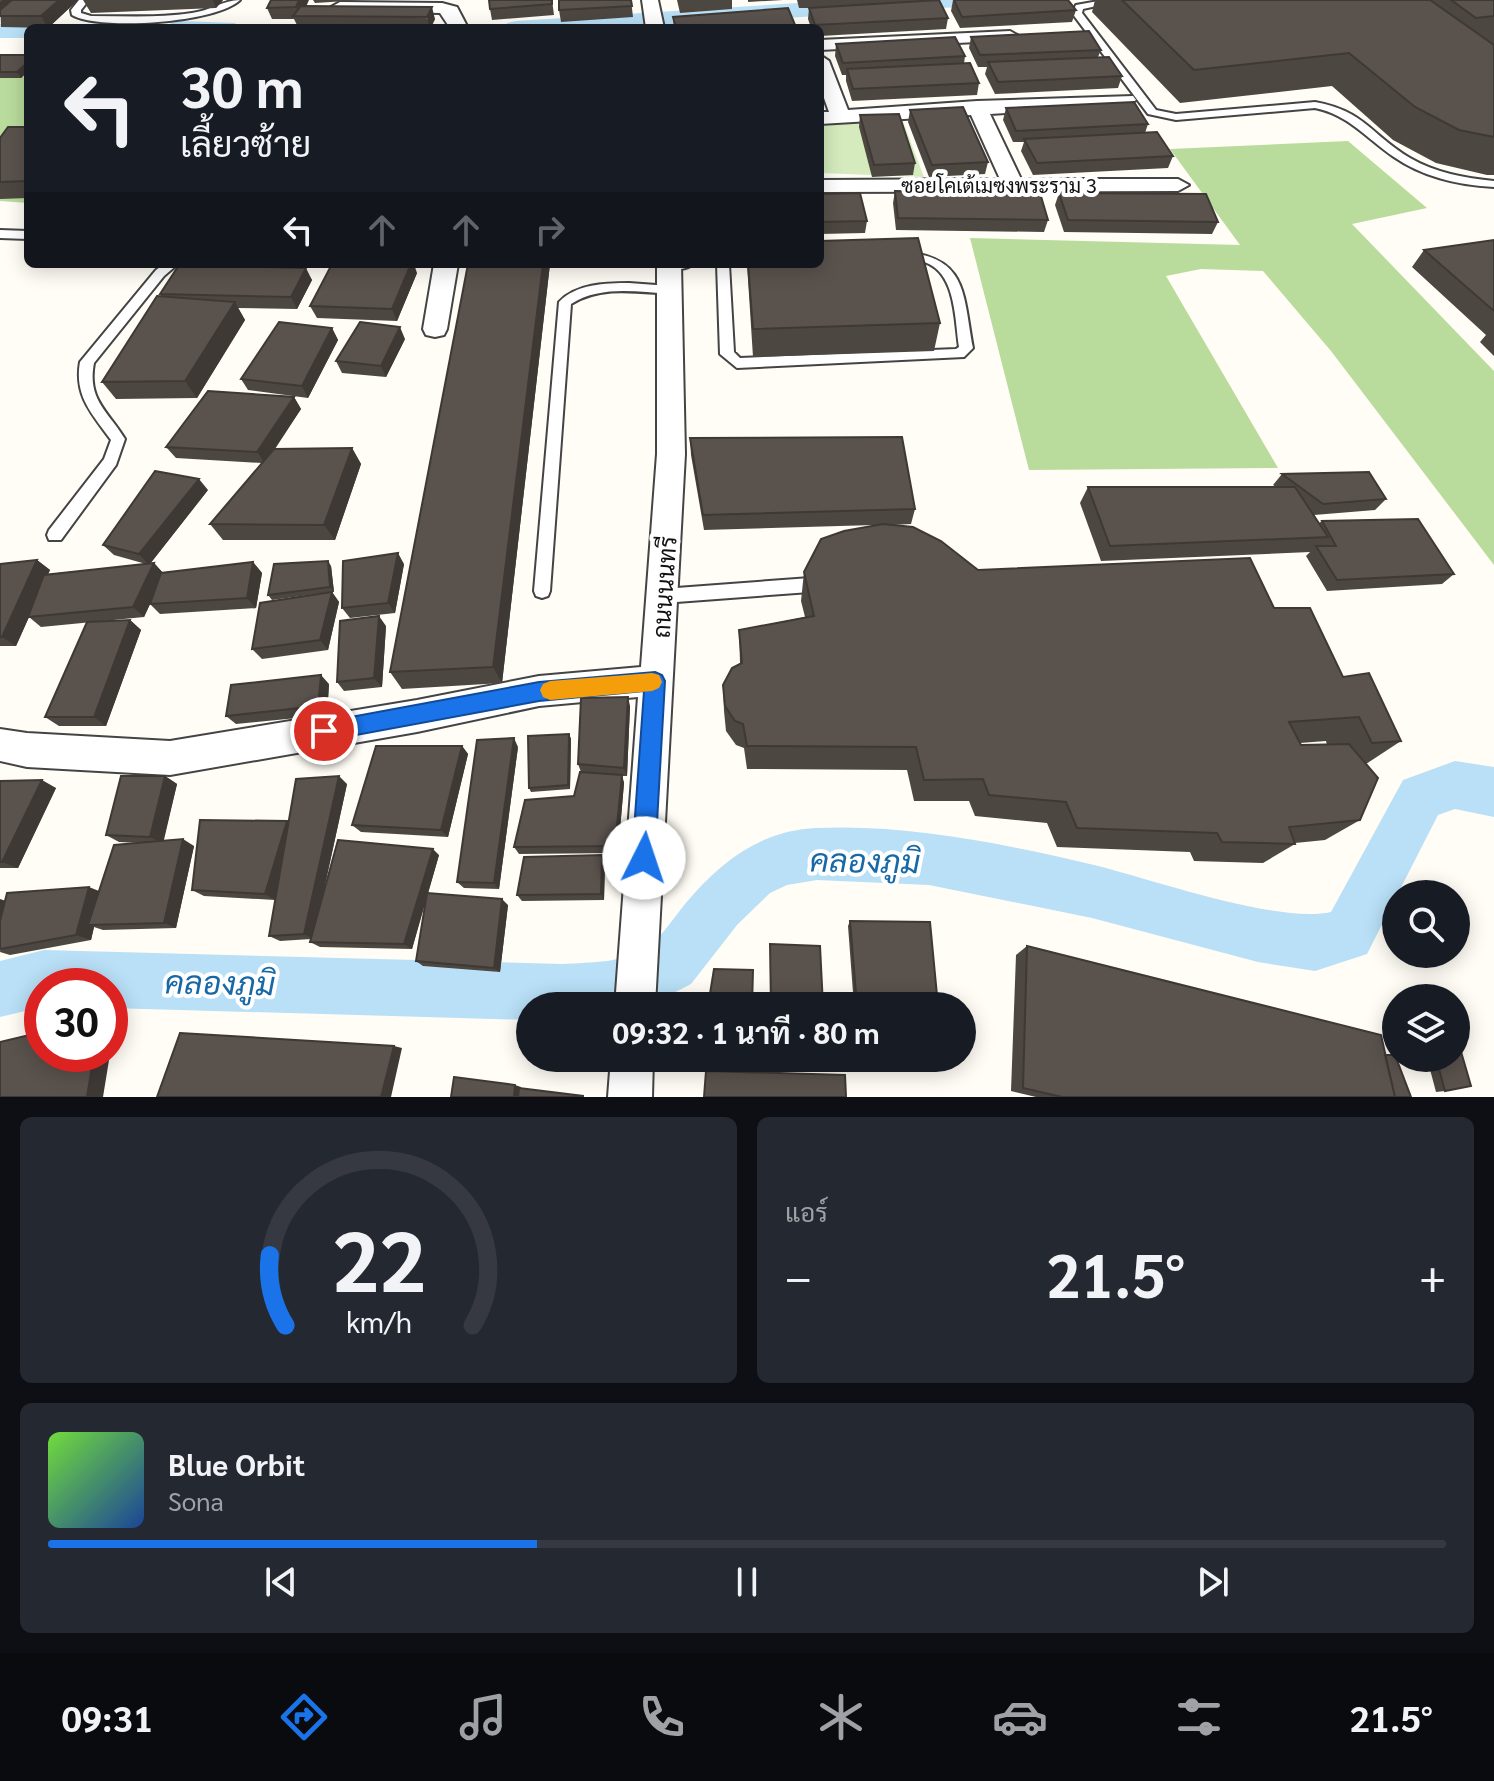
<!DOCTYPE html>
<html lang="th">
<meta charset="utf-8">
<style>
:root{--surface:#171b24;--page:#242831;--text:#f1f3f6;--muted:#9ea1a6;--line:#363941;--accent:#1a73e8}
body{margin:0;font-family:Georgia,Sarabun,serif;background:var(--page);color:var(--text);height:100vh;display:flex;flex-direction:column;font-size:30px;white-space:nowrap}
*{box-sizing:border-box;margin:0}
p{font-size:26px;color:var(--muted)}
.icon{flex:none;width:44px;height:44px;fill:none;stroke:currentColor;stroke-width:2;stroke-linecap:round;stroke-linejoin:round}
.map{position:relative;height:1097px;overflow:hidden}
.details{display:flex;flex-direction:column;gap:20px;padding:20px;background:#0d0f14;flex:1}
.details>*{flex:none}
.top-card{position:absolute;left:24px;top:24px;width:800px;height:244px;border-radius:12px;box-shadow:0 4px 20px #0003;background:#171b24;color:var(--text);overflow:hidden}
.tools{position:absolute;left:1382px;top:880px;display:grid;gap:16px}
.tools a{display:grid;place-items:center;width:88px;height:88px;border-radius:50%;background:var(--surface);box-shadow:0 4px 20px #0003;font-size:40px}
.speed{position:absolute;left:24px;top:968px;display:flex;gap:16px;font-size:40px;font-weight:700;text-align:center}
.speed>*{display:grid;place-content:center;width:104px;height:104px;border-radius:50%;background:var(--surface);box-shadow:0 4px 20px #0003;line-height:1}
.speed .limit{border:12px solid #d22;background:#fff;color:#111}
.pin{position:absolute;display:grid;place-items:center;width:68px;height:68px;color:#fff;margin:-34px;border:4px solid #fff;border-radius:50%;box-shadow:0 2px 8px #0007}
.me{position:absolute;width:88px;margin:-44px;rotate:4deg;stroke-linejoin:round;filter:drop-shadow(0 0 6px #0008)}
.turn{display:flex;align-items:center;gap:28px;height:168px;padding:0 24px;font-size:36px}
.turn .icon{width:104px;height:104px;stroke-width:2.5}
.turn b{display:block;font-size:56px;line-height:68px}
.lanes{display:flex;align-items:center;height:76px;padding:0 24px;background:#0003;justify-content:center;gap:40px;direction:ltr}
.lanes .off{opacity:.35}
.big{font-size:60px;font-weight:700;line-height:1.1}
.details .card{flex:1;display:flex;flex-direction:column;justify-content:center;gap:12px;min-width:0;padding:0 28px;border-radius:12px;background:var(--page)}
.details .dial{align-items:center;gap:0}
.dial svg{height:208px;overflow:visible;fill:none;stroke:var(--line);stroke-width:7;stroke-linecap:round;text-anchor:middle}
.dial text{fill:var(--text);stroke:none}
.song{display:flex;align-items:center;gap:24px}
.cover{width:96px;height:96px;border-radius:12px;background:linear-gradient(135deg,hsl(100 70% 55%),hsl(220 70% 35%))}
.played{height:8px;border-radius:4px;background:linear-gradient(90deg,var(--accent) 35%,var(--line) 35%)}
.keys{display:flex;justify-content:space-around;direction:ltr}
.heat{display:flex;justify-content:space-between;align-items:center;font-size:44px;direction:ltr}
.details .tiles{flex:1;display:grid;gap:20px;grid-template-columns:1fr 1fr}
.card:last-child{grid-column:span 2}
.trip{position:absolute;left:516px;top:992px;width:460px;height:80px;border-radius:40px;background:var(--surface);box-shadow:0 4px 20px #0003;font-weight:700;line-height:80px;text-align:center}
.menu{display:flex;height:128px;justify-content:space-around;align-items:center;background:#090b0e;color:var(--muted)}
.menu .icon{width:56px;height:56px}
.menu .current{color:var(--accent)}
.menu b{font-size:36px;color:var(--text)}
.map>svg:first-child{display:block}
.green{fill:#d5ebbd}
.forest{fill:#b9dc9c}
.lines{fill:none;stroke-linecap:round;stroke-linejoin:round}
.canal{fill:#b9e0f7;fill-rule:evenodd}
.lane-casing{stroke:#444;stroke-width:4}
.street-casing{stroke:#444;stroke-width:4}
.lane{fill:#fff;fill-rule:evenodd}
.street{fill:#fff;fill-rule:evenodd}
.wall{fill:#4d4742;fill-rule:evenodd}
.shaded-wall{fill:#3f3936}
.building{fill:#5a524d;stroke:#3f3936;stroke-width:2}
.route{fill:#1a73e8;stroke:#114b97;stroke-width:2}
.slow{fill:#f59e0b}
.labels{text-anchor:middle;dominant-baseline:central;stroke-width:8;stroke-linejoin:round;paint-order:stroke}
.far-street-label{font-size:20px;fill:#111;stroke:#fff}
.street-label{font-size:24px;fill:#111;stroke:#fff}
.near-water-label{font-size:32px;font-style:italic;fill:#1768a6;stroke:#fff}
</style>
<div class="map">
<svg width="1494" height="1097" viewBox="0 0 1494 1097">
<rect width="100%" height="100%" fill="#fffdf5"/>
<path class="green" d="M902,119L924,177L820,173V126Z"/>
<path class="forest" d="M0,74H28V203L0,201Z
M1348,141L1427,208L1352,224L1494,371V565L1331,351L1263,271L1201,269L1166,276L1278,468L1029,470L970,238L1240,245L1170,149Z"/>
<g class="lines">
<path class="canal" d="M845,0H970L966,5L958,7L631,28H504L507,23L516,21Z
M180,21L235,23L238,28H168L171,23Z
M0,24H28L38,28H28V38H0Z
M1455,761L1494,767V817L1455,809L1438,815L1367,954L1315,971L1258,962L1092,918L929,885L817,880L787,885L770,893L737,925L691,984L648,1006H530V1020L110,1008V986H42V1007L0,1017V961L44,950L562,964C593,962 623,964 649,945C663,936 674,917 685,904C720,862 761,830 817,828C909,824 1005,844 1094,865C1152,879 1277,924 1331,912L1403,780Z"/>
<defs>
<path id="lane" d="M79,0H89L81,10V13L91,16C125,16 159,18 192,13C209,11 224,0 240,0C216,23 100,31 72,15L71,10Z
M1104,0H1124L1083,9L1082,13L1156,110L1176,114L1315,102C1365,111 1371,135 1410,158C1436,173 1464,178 1494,181V187C1458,185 1423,177 1394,157C1366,138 1349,115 1315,108L1176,120L1148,114L1072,13L1076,5Z
M0,230L28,231V239L0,238Z
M902,252C968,256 963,295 973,348L964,357L737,368L720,354L717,264H729L734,352L740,358L956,349L959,347C955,321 956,277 929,264C920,259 908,261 898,259L896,256Z
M164,264H178L164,276L94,363C87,400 108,411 125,439L116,465L61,540H49L47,535L49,530L104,459L111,440C92,414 74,396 80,362L156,270Z
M663,264H693C688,270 673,270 665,268Z
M629,283L670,286L676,290L670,294C637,292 601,285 571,304L550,591L548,596L542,598L536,596L534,591L559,302C576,284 605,283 629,283Z
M810,578L816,580L818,585L816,590L810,592L663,603L657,601L655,596L657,591L663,589Z"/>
<path id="street" d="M642,0H658L664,28H646Z
M340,2L442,3L457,7L468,28H450L440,13L334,11L331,7Z
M1010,31L1019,36L1016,40L820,50V40Z
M820,55L829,61L848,110L977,101L1133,96L1136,100L1126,106L990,114L1021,179H1178L1189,185L1178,191L820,192V180L1000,179L971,115L820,124V112H829L820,87Z
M434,264H458L447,329L444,335L435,337L426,335L423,329Z
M657,264H681L685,454L655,1006H615L638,697L539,706L417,732L170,775L27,767L0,761V729L27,733L170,741L417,700L539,676L641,667L657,454Z
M611,1058H653L652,1097H608Z"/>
</defs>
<use href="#lane" class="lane-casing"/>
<use href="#street" class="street-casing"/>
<use href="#lane" class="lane"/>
<use href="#street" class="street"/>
</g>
<path class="wall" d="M0,0H78L48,28L1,27Z
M83,0H223L216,8L91,13Z
M313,0H362L315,3Z
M489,0H552L554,15L492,20L490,9Z
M631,0L633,17L561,22L559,10Z
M677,0H732V9L680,13Z
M748,0H783L748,2Z
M797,0H938L948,18L946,29L820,36V28H811L808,19L809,8H799Z
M953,0L1076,10L1072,22L960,28L951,11Z
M1095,0H1494V175H1487L1436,163L1393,140L1332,86L1180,103L1092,12Z
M306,6L435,19L431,28L298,27L294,19H272L267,8Z
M673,17L795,25V28H674Z
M971,37L1101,50L1098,57L1122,76L1118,88L995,94L985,74L987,67H978L969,48Z
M836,44L965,56L964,64L979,83L977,95L852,101L846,81V75H842L835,56Z
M0,55H28V71L21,78H0Z
M1006,108L1148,124L1145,133L1173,156L1168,168L1033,175L1021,151L1024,142H1013L1003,120Z
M910,110L988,162L985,174L929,177L908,122Z
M860,115L915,163L913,175L872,177L859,127Z
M28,127V198L0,199V138Z
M895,191L1048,220L1044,232L896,230L893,203Z
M1059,193L1218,222L1212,234L1064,232L1055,205Z
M820,194L867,221L865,233L820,234Z
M1494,240V356L1480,342L1486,335L1412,267L1424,250Z
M219,264H305L303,267L312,280L297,309L238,308L245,320L197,398L116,399L102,382L161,296L160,294L220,266Z
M468,264H550L502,683L402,689L390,672Z
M747,264L940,323L934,351L753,357Z
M417,273L397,321L317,318L310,306Z
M332,328L338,340L308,398L248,390L241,379Z
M405,339L386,377L342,373L336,361Z
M294,397L301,409L275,449L352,448L361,464L335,540H223L210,524L262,463L176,458L166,447Z
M690,438L915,509L911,524L892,525L978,570L1274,608L1343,677L1401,741L1366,764L1360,820L1325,840L1295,843V844L1263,863L1194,861L1190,852L1057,847L1047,823L975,816L969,801H914L907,770L747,769L744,748L736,745L726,731L724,711L723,685L740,663L739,630L805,617L801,601L804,572L874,525L704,530L691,455ZM1326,741L1327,745H1301L1300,743Z
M1282,474L1386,499L1375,510L1314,515L1319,523L1322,521L1454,574L1442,584L1327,591L1306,556L1310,552L1101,561L1080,503L1088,487H1276L1273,485Z
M208,490L150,564L154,563L163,573L253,562L262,573L256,608L160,614L150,604L144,617L41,627L29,617L16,646H0V564L37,560L50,570L48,574L146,564L114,555L103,545Z
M404,564L395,613L350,618L342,608Z
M331,566L334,592H332L339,602L328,650L262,659L252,649L323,593L272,600L268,595Z
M130,620L141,630L106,726H59L45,717Z
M386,626L382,687L344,691L337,682Z
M329,684L327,715L236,724L226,716Z
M630,706L627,776H622L624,783L618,853L519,854L514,847L574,796L581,772L578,764Z
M569,734L571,739L570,789L531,792L529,788Z
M462,746L468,754L448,837L361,832L352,825Z
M518,747L499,889L464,888L457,882Z
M165,776L177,784L163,841L194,846L176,928L103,930L94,927L91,940L10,955L0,952L5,901L99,891L140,843L119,842L106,835Z
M0,781L56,788L18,868H0Z
M347,784L324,890L439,855L428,893L508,905L500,972L423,966L416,961L425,903L412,949L320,947L310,942L311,939L280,941L269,936L275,900L204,896L192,890L287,821L289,822Z
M602,855L605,862L604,900L522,901L517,895Z
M850,921L938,1006H854L848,926Z
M1027,946L1385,1055L1411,1097H1036L1011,1091L1016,955Z
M1427,1058H1456L1445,1091L1436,1092Z"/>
<path class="shaded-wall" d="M3,0H26L0,16V2Z
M59,0H78L48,28L41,16Z
M213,0H223L216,8Z
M299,0H309L302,16H299L296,7Z
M432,7L435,19L430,28L427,17Z
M28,62V71L21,78L17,72Z
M291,264H305L297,276Z
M411,264H414L417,273L397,321L392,309Z
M543,264H550L502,683L493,667Z
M306,268L312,280L297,309L291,297Z
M235,302L245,320L197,398L185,381Z
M400,327L405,339L386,377L381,366Z
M332,328L338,340L308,398L302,386Z
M294,397L301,409L265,463L257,452Z
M352,448L361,464L335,540L324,525Z
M199,479L208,490L149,565L139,554Z
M398,553L404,564L395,613L388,603Z
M37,560L50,570L16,646L2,637Z
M328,561L331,566L334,592L330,587Z
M253,562L262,573L256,608L247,598Z
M154,563L164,574L144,617L133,607Z
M332,592L339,602L328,650L320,640Z
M379,616L386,626L382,687L374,678Z
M130,620L141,630L106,726L94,717Z
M321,675L329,684L327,715L318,706Z
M628,697L630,706L627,776L624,768Z
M569,734L571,739L570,789L568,785Z
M514,738L518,747L499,889L494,883Z
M462,746L468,754L448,837L441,830Z
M622,775L624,783L618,853L615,846Z
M165,776L177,784L163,844L150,837Z
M339,776L347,784L313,939L304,934Z
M42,780L56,788L18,868L2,862Z
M287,821L297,828L275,900L265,894Z
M183,839L194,846L176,928L164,923Z
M433,849L439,855L412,949L404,944Z
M602,855L605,862L604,900L601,894Z
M89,887L104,893L88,925L94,927L91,940L76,935Z
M0,899L15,904L0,941Z
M502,899L508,905L500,972L494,968Z
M110,1021L115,1022L110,1052Z
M394,1046L402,1048L391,1097H381Z
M94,1054H110L103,1097H87Z
M515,1085L521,1087L520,1097H514Z"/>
<path class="building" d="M12,0H59L41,16H0V10Z
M271,0H299L296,7L267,8Z
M489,0H552V4L490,9Z
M559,0H631L632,6L559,10Z
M939,0L948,18L815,25L809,8Z
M954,0H1068L1076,10L962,17Z
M1122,0H1430L1494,45V137L1459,130L1415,107L1349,53L1194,70Z
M1451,0H1494V16L1476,18Z
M301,6L432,7L427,17L293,16Z
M788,8L795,25L764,28H676L673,17Z
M1089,31L1101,50L980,55L971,37Z
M955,37L965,56L843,63L836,44Z
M0,55H28V62L17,72H0Z
M1109,57L1122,76L998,82L988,62Z
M970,63L979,83L853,89L847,69Z
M1134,102L1148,124L1016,131L1006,108Z
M963,107L988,162L932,165L910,110Z
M899,114L915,163L874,165L860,115Z
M8,127H28V181L0,182V138Z
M1157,132L1173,156L1037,163L1024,139Z
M895,191L1040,193L1048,220L898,218Z
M860,193L867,221L820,222V194Z
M1059,193L1206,194L1218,222L1068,220Z
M918,238L940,323L753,329L748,264H820V241Z
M1494,240V311L1424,250Z
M332,264H411L392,309L310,306Z
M468,264H543L493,667L390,672Z
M179,265L306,268L291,297L160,294Z
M157,296L235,302L185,381L102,382Z
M279,322L332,328L302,386L241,379Z
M360,322L400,327L381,366L336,361Z
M208,391L294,397L257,452L166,447Z
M902,437L915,509L703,515L690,438Z
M352,448L324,525L210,524L274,449Z
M155,471L199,479L139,554L103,545Z
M1369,472L1386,499L1323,504L1282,474Z
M1088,487H1295L1328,537L1110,546Z
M1418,519L1454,574L1337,580L1316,546H1336L1322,521Z
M883,524L913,527L941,541L978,570L1250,558L1274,608H1310L1343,677L1369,673L1401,741L1372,743L1359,717L1289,722L1301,745L1349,744L1378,778L1360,820L1289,827L1295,844L1222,842L1217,833L1077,828L1066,802L989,795L983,779L924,780L916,747L747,746L743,724L735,721L725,706L723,685L732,668L742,663L739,630L814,616L804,572L821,539L844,531Z
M398,553L388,603L342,608L343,561Z
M37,560L2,637H0V564Z
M328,561L330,587L268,595L274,564Z
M253,562L247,598L150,604L161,573Z
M154,563L133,607L28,617L44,575Z
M332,592L320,640L252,649L260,603Z
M379,616L374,678L337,682L340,621Z
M130,620L94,717H45L87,622Z
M321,675L318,706L226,716L231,685Z
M628,697L624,768L578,764L581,698Z
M569,734L568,785L529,788L528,736Z
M514,738L494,883L457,882L477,740Z
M376,746H462L441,830L352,825Z
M580,772L622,775L615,846L514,847L525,800L574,796Z
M121,776H165L150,837L106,835Z
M339,776L304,934L269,936L296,779Z
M42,780L2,862H0V781Z
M200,820L287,821L265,894L192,890Z
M183,839L164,923L88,925L114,845Z
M338,840L433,849L404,944L310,942Z
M602,855L601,894L517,895L524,857Z
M89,887L76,935L0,949V921L7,893Z
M427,893L502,899L494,968L416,961Z
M850,921L930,922L938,1006H857Z
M770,944L820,946L823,1006H771Z
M1027,946L1381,1035L1395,1097H1062L1023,1088Z
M714,969L753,970L752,1006H708Z
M42,1032V1054H94L87,1097H0V1042Z
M180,1033L394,1046L381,1097H157Z
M1456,1038H1457L1471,1086L1445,1091L1436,1058H1456Z
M1385,1055H1395L1411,1097H1395Z
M706,1071L845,1075L846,1097H704Z
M454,1077L515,1085L514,1097H451Z
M519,1088L583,1096V1097H518Z"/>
<path class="route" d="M655,672L662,675L665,681L655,858L652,866L644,870L636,866L632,858L644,691L539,701L324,741L317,738L314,731L317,724L324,722L539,682Z"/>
<path class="slow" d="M652,673L659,675L662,682L659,688L652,691L550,700L543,697L540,690L543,684L550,681Z"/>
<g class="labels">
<g class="far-street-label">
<text x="999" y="185">ซอยโคเต้เมซงพระราม 3</text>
</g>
<g class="street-label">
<text transform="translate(663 587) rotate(-86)">ถนนนนทรี</text>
</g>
<g class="near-water-label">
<text transform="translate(865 859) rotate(1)">คลองภูมิ</text>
<text transform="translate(220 981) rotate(1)">คลองภูมิ</text>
</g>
</g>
</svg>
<div class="tools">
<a><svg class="icon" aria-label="search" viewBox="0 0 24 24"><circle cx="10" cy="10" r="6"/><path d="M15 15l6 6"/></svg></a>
<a><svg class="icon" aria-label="layers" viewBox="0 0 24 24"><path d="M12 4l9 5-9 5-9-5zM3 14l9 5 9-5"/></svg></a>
</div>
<div class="speed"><div class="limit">30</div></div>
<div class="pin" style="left:324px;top:731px;background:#d93025"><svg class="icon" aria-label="arrive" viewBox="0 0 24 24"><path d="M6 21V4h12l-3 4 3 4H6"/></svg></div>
<svg class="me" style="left:644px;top:858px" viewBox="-20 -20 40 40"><circle r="19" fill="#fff"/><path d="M0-13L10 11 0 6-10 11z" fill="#1a73e8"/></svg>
<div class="trip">09:32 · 1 นาที · 80 m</div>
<div class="top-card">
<div class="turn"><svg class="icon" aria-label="left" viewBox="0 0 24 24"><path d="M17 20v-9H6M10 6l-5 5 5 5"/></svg><div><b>30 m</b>เลี้ยวซ้าย</div></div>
<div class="lanes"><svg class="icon" aria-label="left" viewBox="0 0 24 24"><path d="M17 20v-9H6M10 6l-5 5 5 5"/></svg><svg class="icon off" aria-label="ahead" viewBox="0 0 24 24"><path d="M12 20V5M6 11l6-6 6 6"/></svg><svg class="icon off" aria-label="ahead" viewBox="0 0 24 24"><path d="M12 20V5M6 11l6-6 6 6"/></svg><svg class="icon off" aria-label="right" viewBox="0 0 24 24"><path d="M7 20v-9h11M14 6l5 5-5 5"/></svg></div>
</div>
</div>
<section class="details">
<div class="tiles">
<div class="card dial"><svg viewBox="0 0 100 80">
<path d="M14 69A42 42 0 1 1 86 69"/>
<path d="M14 69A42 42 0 0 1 8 42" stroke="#1a73e8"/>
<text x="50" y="56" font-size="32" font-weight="700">22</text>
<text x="50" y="72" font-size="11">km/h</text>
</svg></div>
<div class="card"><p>แอร์</p>
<div class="heat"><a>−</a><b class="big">21.5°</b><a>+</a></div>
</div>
<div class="card">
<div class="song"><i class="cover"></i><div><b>Blue Orbit</b><p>Sona</p></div></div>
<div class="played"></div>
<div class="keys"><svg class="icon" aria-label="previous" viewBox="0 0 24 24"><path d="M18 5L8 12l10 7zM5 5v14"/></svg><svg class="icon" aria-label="pause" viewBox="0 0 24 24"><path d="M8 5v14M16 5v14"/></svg><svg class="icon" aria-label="next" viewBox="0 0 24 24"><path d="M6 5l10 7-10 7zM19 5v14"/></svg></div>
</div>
</div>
</section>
<nav class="menu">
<b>09:31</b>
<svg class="icon current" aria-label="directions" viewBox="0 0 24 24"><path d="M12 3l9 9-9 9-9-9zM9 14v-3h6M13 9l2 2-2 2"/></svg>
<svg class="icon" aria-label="music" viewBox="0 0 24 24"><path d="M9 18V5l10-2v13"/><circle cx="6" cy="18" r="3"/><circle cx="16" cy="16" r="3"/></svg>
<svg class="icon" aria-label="phone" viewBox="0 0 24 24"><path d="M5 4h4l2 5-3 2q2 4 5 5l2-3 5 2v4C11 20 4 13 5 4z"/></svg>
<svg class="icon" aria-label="climate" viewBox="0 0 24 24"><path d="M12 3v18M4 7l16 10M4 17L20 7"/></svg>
<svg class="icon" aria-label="car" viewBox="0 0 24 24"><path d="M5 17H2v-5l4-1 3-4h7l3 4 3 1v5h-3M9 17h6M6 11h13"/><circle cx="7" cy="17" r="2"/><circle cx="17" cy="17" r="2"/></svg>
<svg class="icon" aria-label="filters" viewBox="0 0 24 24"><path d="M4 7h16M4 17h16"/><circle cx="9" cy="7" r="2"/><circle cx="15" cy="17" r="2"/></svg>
<b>21.5°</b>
</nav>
